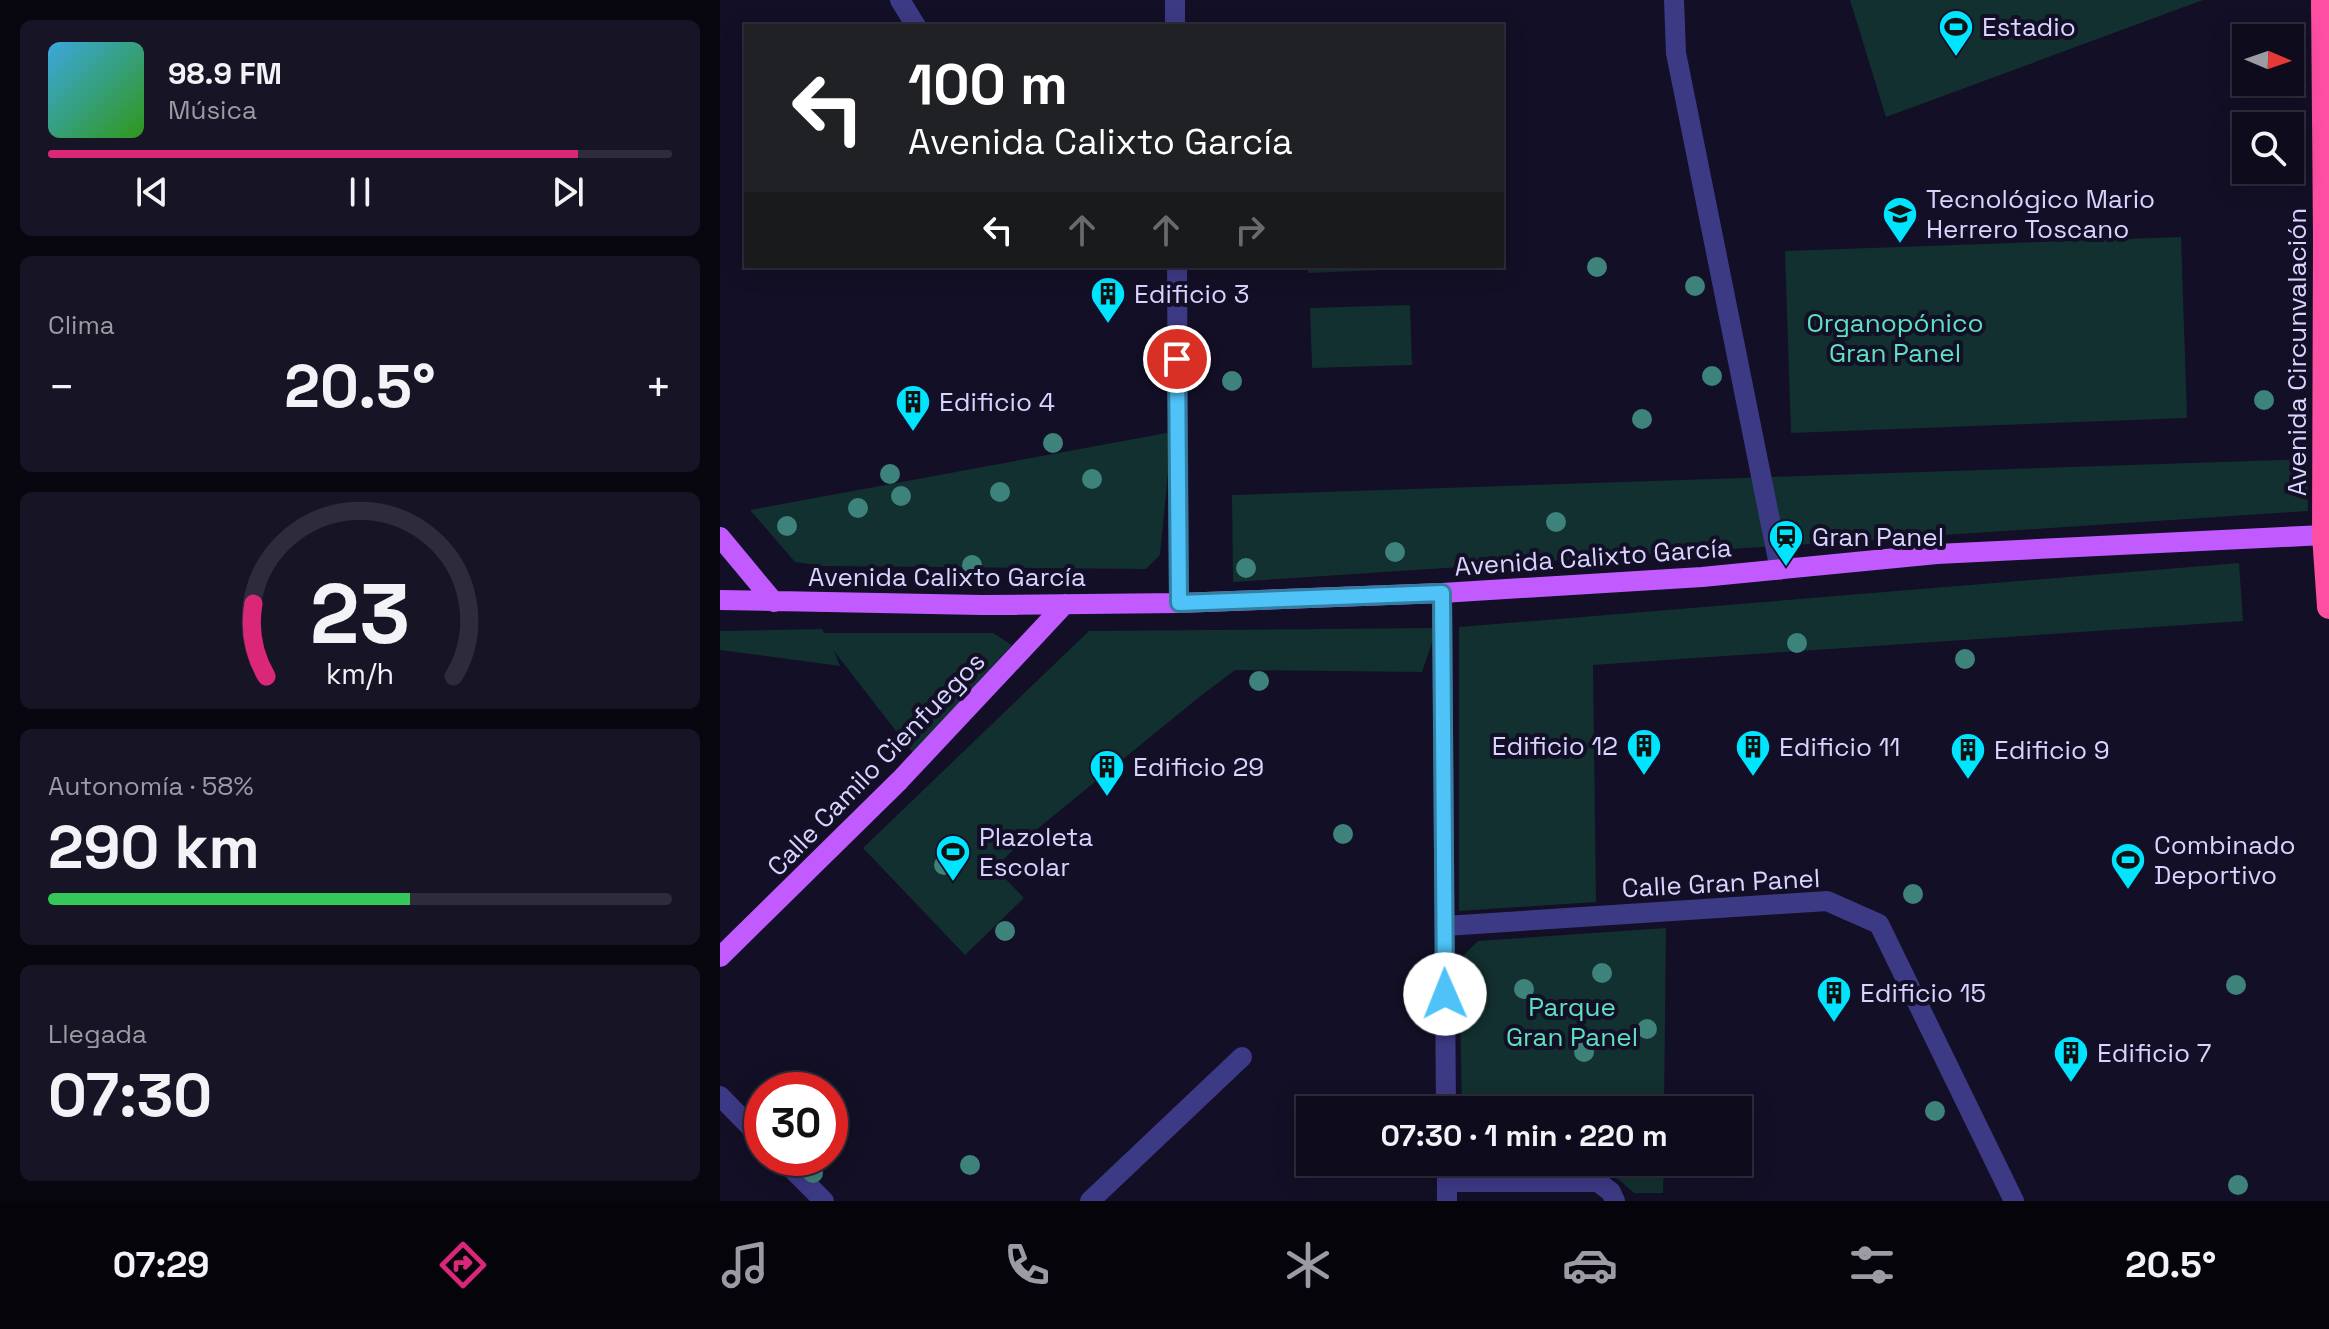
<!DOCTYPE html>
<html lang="es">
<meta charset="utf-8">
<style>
:root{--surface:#0e0b1c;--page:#171425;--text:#f1f3f6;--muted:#9b9ba3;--line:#2e2b3b;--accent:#db2777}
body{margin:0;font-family:"Space Grotesk",sans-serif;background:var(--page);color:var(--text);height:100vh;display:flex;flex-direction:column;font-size:30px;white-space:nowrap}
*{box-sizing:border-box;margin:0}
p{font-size:26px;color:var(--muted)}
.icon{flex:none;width:44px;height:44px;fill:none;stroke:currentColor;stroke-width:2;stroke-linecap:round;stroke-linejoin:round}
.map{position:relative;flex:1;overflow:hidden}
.details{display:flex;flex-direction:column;gap:20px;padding:20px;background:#08060f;width:720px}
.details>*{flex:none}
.banner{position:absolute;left:24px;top:24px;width:760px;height:244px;border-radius:0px;box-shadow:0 4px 20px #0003,0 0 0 2px var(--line);background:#202124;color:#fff;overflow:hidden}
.needle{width:52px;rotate:92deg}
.tools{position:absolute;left:1512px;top:24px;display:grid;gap:16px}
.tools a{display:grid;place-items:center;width:72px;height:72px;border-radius:0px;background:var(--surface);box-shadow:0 4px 20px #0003,0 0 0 2px var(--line);font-size:40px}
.speed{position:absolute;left:24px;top:1072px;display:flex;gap:16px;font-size:40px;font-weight:700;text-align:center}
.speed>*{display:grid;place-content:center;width:104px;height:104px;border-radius:50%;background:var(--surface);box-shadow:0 4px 20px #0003,0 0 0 2px var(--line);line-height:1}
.speed .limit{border:12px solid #d22;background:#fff;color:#111}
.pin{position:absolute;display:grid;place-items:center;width:68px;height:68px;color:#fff;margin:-34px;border:4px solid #fff;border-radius:50%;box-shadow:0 2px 8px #0007}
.me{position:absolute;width:88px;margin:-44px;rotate:359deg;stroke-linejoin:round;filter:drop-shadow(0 0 6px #0008)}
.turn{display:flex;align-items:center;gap:28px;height:168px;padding:0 32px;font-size:36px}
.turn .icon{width:104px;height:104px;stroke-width:2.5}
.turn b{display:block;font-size:56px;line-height:68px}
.lanes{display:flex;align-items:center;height:76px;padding:0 32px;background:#0003;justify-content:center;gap:40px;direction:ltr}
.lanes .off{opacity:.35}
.big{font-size:60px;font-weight:700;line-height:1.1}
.details .tile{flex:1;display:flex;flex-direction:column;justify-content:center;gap:12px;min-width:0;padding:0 28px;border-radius:12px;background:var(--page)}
.details .dial{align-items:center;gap:0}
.dial svg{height:208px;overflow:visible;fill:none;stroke:var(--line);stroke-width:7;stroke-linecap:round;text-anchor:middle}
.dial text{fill:var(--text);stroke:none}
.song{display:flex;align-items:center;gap:24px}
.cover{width:96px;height:96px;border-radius:12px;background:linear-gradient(135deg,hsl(200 70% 55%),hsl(110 70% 35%))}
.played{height:8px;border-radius:4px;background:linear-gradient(90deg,var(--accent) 85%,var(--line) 85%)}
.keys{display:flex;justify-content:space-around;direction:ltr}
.heat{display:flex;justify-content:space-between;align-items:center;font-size:44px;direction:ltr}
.charge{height:12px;border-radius:6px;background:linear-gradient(90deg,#34c759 58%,var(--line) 0)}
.trip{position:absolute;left:576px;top:1096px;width:456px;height:80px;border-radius:0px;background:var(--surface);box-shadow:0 4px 20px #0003,0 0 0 2px var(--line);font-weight:700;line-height:80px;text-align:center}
.menu{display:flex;height:128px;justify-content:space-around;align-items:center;background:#06040b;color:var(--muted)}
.menu .icon{width:56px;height:56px}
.menu .current{color:var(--accent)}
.menu b{font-size:36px;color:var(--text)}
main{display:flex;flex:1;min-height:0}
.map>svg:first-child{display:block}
.green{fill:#12302f}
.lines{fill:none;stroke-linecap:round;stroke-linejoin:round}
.minor{stroke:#3d3a85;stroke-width:20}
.major{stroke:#c25bff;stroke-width:20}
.highway{stroke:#ff4fa3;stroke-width:24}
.tree{fill:#3d827b}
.route-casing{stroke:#337fa1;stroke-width:20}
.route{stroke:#4fc3f7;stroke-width:14}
.labels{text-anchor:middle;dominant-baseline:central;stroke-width:8;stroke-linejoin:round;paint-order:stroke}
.poi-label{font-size:26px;fill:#d9d4ff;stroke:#130f26;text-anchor:start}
.park-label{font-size:26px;fill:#5fe0c0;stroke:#130f26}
.street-label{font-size:26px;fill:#d9d4ff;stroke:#130f26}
</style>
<main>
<section class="details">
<div class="tile">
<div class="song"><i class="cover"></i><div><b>98.9 FM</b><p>Música</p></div></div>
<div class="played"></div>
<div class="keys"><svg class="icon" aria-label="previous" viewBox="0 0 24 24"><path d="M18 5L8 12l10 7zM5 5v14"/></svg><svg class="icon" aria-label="pause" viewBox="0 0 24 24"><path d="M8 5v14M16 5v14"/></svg><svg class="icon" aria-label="next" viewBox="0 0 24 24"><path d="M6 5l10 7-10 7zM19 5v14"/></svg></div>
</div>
<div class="tile"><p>Clima</p>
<div class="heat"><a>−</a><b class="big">20.5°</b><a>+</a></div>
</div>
<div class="tile dial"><svg viewBox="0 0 100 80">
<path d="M14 69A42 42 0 1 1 86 69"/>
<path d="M14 69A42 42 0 0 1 9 41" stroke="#db2777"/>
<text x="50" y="56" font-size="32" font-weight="700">23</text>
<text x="50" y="72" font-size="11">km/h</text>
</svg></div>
<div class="tile"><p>Autonomía · 58%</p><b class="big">290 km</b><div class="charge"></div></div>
<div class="tile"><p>Llegada</p><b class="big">07:30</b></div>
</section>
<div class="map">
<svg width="1609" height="1201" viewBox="0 0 1609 1201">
<rect width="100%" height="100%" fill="#130f26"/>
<path class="green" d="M1130,0H1483L1166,117Z
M1461,237L1467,418L1071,433L1065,251Z
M588,266H688V269L588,273Z
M690,305L692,365L592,368L590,308Z
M452,432L440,555L426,569L104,566L75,562L30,510Z
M1587,459L1588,511L513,582L512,495Z
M1519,563L1523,621L873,665L876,902L739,911V627Z
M717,628L702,672L515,670L478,698L300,843L275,868L304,898L245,955L143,848L369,631Z
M102,629L104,633H273L292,645L193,753L114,651L120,666L0,650V631Z
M946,928L944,1110H742L739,960L758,941Z
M765,1162H944L943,1193H914L882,1165Z"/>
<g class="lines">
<path class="minor" d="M180,0L196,26
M455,0V26
M954,0L956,53L1060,570
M457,266L459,603
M722,593L726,1110
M725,926L1107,901L1159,924L1294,1201
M0,1096L42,1139
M61,1158L104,1201
M727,1162V1201
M727,1182H878L891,1192L895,1201
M370,1201L522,1057"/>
<path class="major" d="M0,537L54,602
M0,600L262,605L459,603L722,593L982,577L1217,554L1604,535
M0,957L180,780L345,604"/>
<path class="highway" d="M1603,0L1605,238L1604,535L1609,607"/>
</g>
<g class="tree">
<circle cx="877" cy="267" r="10"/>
<circle cx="975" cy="286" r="10"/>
<circle cx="992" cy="376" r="10"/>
<circle cx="512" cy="381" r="10"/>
<circle cx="1544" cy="400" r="10"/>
<circle cx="922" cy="419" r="10"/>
<circle cx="333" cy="443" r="10"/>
<circle cx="170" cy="474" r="10"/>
<circle cx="372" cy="479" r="10"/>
<circle cx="280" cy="492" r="10"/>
<circle cx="181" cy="496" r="10"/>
<circle cx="138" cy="508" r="10"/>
<circle cx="836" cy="522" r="10"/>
<circle cx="67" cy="526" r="10"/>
<circle cx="675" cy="552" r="10"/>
<circle cx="918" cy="556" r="10"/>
<circle cx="252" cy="565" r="10"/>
<circle cx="526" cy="568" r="10"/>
<circle cx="1077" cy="643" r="10"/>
<circle cx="1245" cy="659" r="10"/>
<circle cx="539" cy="681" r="10"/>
<circle cx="623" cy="834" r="10"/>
<circle cx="224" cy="865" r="10"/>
<circle cx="1193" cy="894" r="10"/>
<circle cx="285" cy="931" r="10"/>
<circle cx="882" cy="973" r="10"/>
<circle cx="1516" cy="985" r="10"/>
<circle cx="804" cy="989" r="10"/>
<circle cx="927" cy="1029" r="10"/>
<circle cx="864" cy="1052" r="10"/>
<circle cx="1215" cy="1111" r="10"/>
<circle cx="250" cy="1165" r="10"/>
<circle cx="93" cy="1173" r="10"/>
<circle cx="1518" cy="1185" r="10"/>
</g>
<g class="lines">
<defs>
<path id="route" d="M457,359L459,603L722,593L725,994"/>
</defs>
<use href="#route" class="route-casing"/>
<use href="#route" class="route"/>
</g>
<defs>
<symbol id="stadium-pin" viewBox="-11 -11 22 30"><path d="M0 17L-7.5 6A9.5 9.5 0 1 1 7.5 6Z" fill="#00e5ff" stroke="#130f26"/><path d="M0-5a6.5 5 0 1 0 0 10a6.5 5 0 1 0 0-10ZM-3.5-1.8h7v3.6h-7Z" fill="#111"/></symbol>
<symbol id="school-pin" viewBox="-11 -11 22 30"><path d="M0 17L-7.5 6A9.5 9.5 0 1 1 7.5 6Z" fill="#00e5ff" stroke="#130f26"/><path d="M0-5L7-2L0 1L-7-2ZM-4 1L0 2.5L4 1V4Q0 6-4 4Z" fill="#111"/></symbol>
<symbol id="building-pin" viewBox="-11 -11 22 30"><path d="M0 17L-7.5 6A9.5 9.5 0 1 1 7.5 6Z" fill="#00e5ff" stroke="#130f26"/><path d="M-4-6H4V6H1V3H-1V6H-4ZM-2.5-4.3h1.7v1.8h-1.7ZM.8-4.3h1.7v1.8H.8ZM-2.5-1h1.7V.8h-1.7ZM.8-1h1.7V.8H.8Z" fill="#111"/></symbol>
<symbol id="station-pin" viewBox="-11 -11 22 30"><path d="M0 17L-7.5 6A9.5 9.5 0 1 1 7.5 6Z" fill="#00e5ff" stroke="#130f26"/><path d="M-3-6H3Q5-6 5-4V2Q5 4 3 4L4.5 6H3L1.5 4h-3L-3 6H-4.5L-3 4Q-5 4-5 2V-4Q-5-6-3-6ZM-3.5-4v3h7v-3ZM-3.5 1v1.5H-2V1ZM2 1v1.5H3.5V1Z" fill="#111"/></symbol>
</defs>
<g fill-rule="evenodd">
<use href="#stadium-pin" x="1216" y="7" width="40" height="54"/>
<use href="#school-pin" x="1160" y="194" width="40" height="54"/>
<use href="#building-pin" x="368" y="274" width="40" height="54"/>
<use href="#building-pin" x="173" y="382" width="40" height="54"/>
<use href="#station-pin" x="1046" y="517" width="40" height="54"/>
<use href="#building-pin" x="904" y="726" width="40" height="54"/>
<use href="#building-pin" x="1013" y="727" width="40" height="54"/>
<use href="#building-pin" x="1228" y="730" width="40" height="54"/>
<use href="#building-pin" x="367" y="747" width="40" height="54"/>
<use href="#stadium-pin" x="213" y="832" width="40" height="54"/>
<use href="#stadium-pin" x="1388" y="840" width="40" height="54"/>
<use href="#building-pin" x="1094" y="973" width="40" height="54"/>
<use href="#building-pin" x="1331" y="1033" width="40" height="54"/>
</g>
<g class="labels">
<g class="poi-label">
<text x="1262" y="27">Estadio</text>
<text x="1206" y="199">Tecnológico Mario<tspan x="1206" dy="30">Herrero Toscano</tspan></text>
<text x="414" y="294">Edificio 3</text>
<text x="219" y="402">Edificio 4</text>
<text x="1092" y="537">Gran Panel</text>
<text x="898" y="746" text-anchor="end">Edificio 12</text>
<text x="1059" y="747">Edificio 11</text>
<text x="1274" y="750">Edificio 9</text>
<text x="413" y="767">Edificio 29</text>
<text x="259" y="837">Plazoleta<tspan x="259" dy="30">Escolar</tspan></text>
<text x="1434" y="845">Combinado<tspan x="1434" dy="30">Deportivo</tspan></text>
<text x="1140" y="993">Edificio 15</text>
<text x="1377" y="1053">Edificio 7</text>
</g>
<g class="park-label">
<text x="1175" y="323">Organopónico<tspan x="1175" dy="30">Gran Panel</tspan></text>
<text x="852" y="1007">Parque<tspan x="852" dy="30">Gran Panel</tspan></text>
</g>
<g class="street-label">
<text transform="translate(1577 352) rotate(-90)">Avenida Circunvalación</text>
<text transform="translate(873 557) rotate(-4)">Avenida Calixto García</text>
<text x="227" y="577">Avenida Calixto García</text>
<text transform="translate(156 764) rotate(-46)">Calle Camilo Cienfuegos</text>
<text transform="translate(1001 883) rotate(-3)">Calle Gran Panel</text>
</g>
</g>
</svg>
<div class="tools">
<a><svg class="needle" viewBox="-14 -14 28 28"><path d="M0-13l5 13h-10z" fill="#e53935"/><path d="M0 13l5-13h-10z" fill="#9b9ba3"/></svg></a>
<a><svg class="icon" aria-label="search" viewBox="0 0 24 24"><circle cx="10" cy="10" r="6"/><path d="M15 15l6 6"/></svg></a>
</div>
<div class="speed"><div class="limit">30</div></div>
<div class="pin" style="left:457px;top:359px;background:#d93025"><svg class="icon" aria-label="arrive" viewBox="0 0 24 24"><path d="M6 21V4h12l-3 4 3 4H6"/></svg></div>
<svg class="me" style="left:725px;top:994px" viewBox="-20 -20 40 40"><circle r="19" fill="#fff"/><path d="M0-13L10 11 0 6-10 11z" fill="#4fc3f7"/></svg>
<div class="trip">07:30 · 1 min · 220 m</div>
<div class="banner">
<div class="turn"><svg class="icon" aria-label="left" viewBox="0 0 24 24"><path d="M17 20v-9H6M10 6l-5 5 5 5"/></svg><div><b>100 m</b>Avenida Calixto García</div></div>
<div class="lanes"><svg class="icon" aria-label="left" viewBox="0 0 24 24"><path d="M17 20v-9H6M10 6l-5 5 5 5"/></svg><svg class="icon off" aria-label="ahead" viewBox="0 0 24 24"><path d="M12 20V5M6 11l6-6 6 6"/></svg><svg class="icon off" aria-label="ahead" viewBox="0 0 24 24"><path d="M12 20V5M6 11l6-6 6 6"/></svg><svg class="icon off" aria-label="right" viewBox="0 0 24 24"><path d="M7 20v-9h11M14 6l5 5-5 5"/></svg></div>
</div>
</div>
</main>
<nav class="menu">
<b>07:29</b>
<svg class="icon current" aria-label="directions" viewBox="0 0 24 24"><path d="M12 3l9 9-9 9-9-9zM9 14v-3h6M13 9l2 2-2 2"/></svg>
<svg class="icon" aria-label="music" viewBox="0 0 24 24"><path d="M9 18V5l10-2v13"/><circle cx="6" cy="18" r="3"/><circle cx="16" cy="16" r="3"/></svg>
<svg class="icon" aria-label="phone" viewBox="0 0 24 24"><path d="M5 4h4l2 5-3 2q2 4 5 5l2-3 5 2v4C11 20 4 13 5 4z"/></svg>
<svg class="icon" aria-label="climate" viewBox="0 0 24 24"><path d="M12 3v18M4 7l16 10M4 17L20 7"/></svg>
<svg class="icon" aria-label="car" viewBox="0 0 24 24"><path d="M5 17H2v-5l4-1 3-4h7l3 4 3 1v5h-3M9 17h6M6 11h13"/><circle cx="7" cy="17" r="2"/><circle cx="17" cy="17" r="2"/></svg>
<svg class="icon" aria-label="filters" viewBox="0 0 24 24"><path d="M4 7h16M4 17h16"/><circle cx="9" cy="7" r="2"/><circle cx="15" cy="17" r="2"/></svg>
<b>20.5°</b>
</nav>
